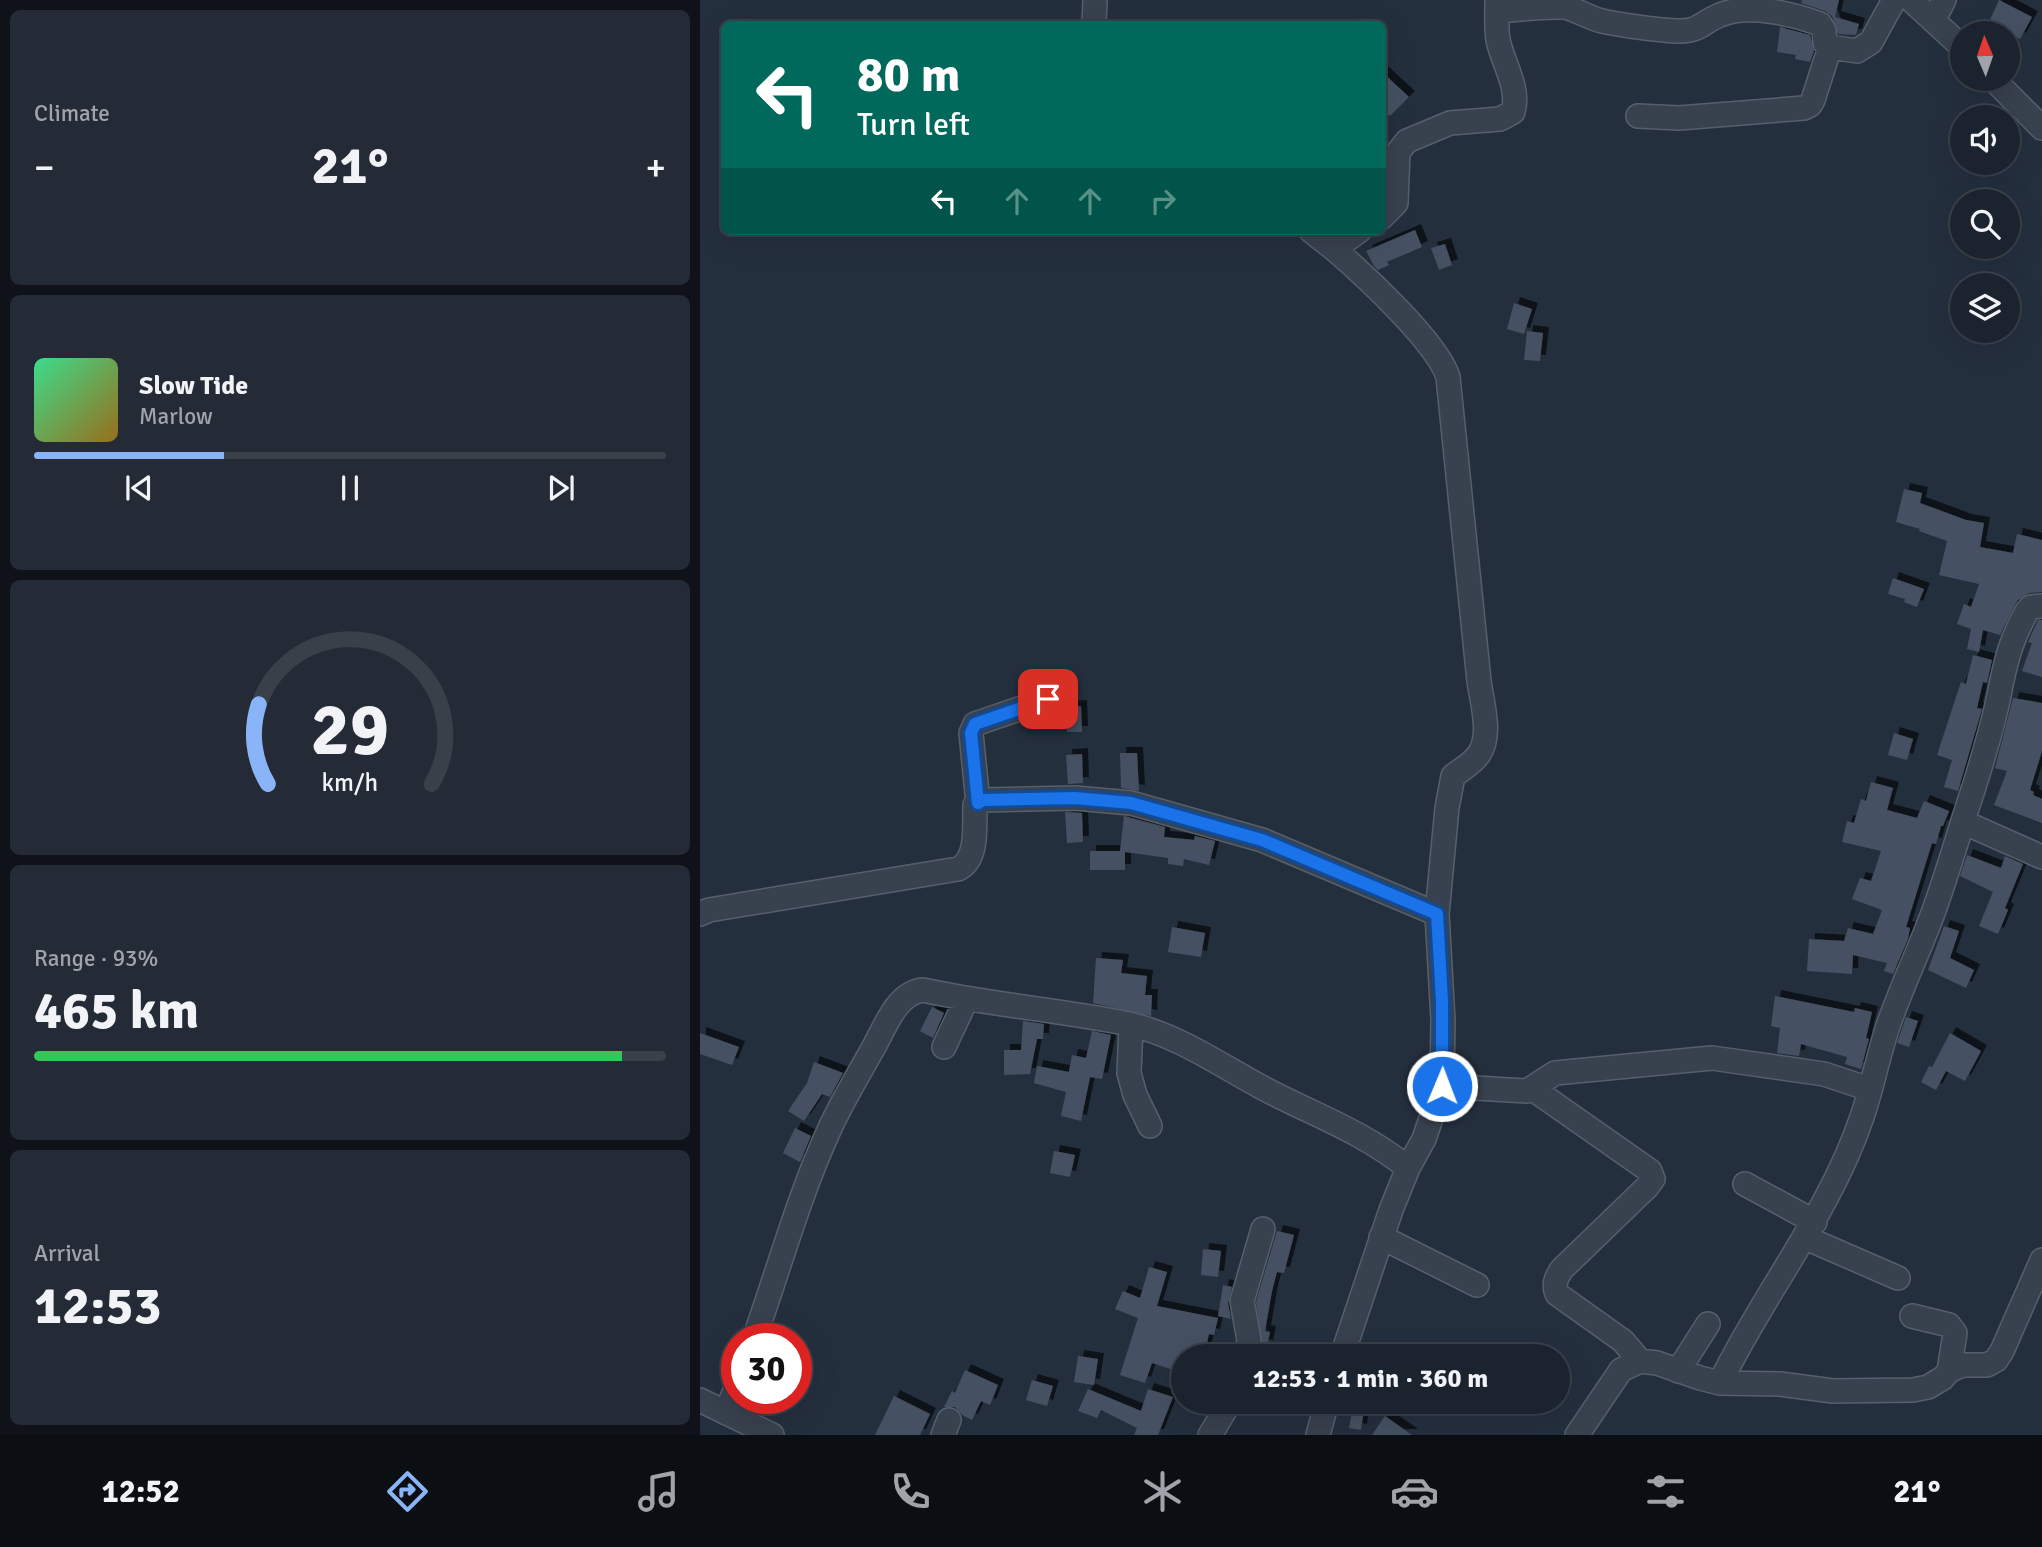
<!DOCTYPE html>
<meta charset="utf-8">
<style>
:root{--surface:#1b232e;--page:#242b36;--text:#f1f3f6;--muted:#a0a4aa;--line:#39404a;--accent:#8ab4f8}
body{margin:0;font-family:Signika,sans-serif;background:var(--page);color:var(--text);height:100vh;display:flex;flex-direction:column;font-size:26px;white-space:nowrap}
*{box-sizing:border-box;margin:0}
p{font-size:23px;color:var(--muted)}
.icon{flex:none;width:38px;height:38px;fill:none;stroke:currentColor;stroke-width:2;stroke-linecap:round;stroke-linejoin:round}
.map{position:relative;flex:1;overflow:hidden}
.details{display:flex;flex-direction:column;gap:10px;padding:10px;background:#0f1319;width:700px}
.details>*{flex:none}
.banner{position:absolute;left:21px;top:21px;width:665px;height:214px;border-radius:10px;box-shadow:0 7px 28px #0002,0 0 0 2px var(--line);background:#00695c;color:#fff;overflow:hidden}
.needle{width:46px;rotate:358deg}
.tools{position:absolute;left:1250px;top:21px;display:grid;gap:14px}
.tools a{display:grid;place-items:center;width:70px;height:70px;border-radius:50%;background:var(--surface);box-shadow:0 7px 28px #0002,0 0 0 2px var(--line);font-size:35px}
.speed{position:absolute;left:21px;top:1323px;display:flex;gap:14px;font-size:35px;font-weight:700;text-align:center}
.speed>*{display:grid;place-content:center;width:91px;height:91px;border-radius:50%;background:var(--surface);box-shadow:0 7px 28px #0002,0 0 0 2px var(--line);line-height:1}
.speed .limit{border:10px solid #d22;background:#fff;color:#111}
.pin{position:absolute;display:grid;place-items:center;width:60px;height:60px;color:#fff;margin:-30px;border-radius:14px;box-shadow:0 4px 10px #0006}
.me{position:absolute;width:77px;margin:-38px;rotate:1deg;stroke-linejoin:round;filter:drop-shadow(0 0 5px #0008)}
.turn{display:flex;align-items:center;gap:24px;height:147px;padding:0 21px;font-size:32px}
.turn .icon{width:91px;height:91px;stroke-width:2.5}
.turn b{display:block;font-size:49px;line-height:60px}
.lanes{display:flex;align-items:center;height:66px;padding:0 21px;background:#0003;justify-content:center;gap:35px;direction:ltr}
.lanes .off{opacity:.35}
.big{font-size:52px;font-weight:700;line-height:1.1}
.details .card{flex:1;display:flex;flex-direction:column;justify-content:center;gap:10px;min-width:0;padding:0 24px;border-radius:10px;background:var(--page)}
.details .dial{align-items:center;gap:0}
.dial svg{height:182px;overflow:visible;fill:none;stroke:var(--line);stroke-width:7;stroke-linecap:round;text-anchor:middle}
.dial text{fill:var(--text);stroke:none}
.song{display:flex;align-items:center;gap:21px}
.cover{width:84px;height:84px;border-radius:10px;background:linear-gradient(135deg,hsl(150 70% 55%),hsl(40 70% 35%))}
.played{height:7px;border-radius:4px;background:linear-gradient(90deg,var(--accent) 30%,var(--line) 30%)}
.keys{display:flex;justify-content:space-around;direction:ltr}
.heat{display:flex;justify-content:space-between;align-items:center;font-size:38px;direction:ltr}
.charge{height:10px;border-radius:5px;background:linear-gradient(90deg,#34c759 93%,var(--line) 0)}
.trip{position:absolute;left:471px;top:1344px;width:399px;height:70px;border-radius:35px;background:var(--surface);box-shadow:0 7px 28px #0002,0 0 0 2px var(--line);font-weight:700;line-height:70px;text-align:center}
.tab-bar{display:flex;height:112px;justify-content:space-around;align-items:center;background:#0b0e12;color:var(--muted)}
.tab-bar .icon{width:49px;height:49px}
.tab-bar .active{color:var(--accent)}
.tab-bar b{font-size:32px;color:var(--text)}
main{display:flex;flex:1;min-height:0}
.map>svg:first-child{display:block}
.building{fill:#455162;filter:url(#shadow)}
.lines{fill:none;stroke-linecap:round;stroke-linejoin:round}
.minor-casing{stroke:#565f6c;stroke-width:26}
.minor{stroke:#38414e;stroke-width:23}
.route-casing{stroke:#114b97;stroke-width:18}
.route{stroke:#1a73e8;stroke-width:12}
</style>
<main>
<section class="details">
<div class="card"><p>Climate</p>
<div class="heat"><a>−</a><b class="big">21°</b><a>+</a></div>
</div>
<div class="card">
<div class="song"><i class="cover"></i><div><b>Slow Tide</b><p>Marlow</p></div></div>
<div class="played"></div>
<div class="keys"><svg class="icon" aria-label="previous" viewBox="0 0 24 24"><path d="M18 5L8 12l10 7zM5 5v14"/></svg><svg class="icon" aria-label="pause" viewBox="0 0 24 24"><path d="M8 5v14M16 5v14"/></svg><svg class="icon" aria-label="next" viewBox="0 0 24 24"><path d="M6 5l10 7-10 7zM19 5v14"/></svg></div>
</div>
<div class="card dial"><svg viewBox="0 0 100 80">
<path d="M14 69A42 42 0 1 1 86 69"/>
<path d="M14 69A42 42 0 0 1 10 34" stroke="#8ab4f8"/>
<text x="50" y="56" font-size="32" font-weight="700">29</text>
<text x="50" y="72" font-size="11">km/h</text>
</svg></div>
<div class="card"><p>Range · 93%</p><b class="big">465 km</b><div class="charge"></div></div>
<div class="card"><p>Arrival</p><b class="big">12:53</b></div>
</section>
<div class="map">
<svg width="1342" height="1435" viewBox="0 0 1342 1435">
<defs>
<filter id="shadow"><feDropShadow dx="6" dy="-6" stdDeviation="0" flood-color="#0009"/></filter>
</defs>
<rect width="100%" height="100%" fill="#242f3e"/>
<path class="building" d="M1102,0H1139L1135,17L1159,24L1156,35L1138,34L1132,16L1125,11L1101,3Z
M1299,0L1332,17L1320,39L1310,33H1284Z
M1080,27L1110,35L1114,51L1110,62L1095,59L1096,55L1077,52Z
M682,72L709,97L690,116L682,109Z
M715,230L722,247L687,262L689,265L678,270L674,266L666,251Z
M745,244L752,265L739,270L731,248Z
M814,303L832,309L824,334L807,329Z
M827,331L843,333L840,361L824,360Z
M1204,489L1222,493L1220,503L1266,520L1284,523L1280,547L1313,553L1317,534L1342,540V592L1329,593L1317,601L1300,635L1283,630L1279,652L1267,649L1271,629L1257,624L1264,604L1271,607L1279,584L1239,575L1247,541L1219,531L1220,529L1196,522Z
M1193,578L1224,589L1217,607L1204,602L1205,599L1188,594Z
M1338,620H1342V677L1322,671L1332,643L1328,642Z
M1273,655L1292,660L1287,683L1283,682L1277,708L1282,709L1258,791L1244,787L1252,760L1237,755L1261,682L1266,684Z
M1313,698L1342,703V751L1330,790L1334,792L1333,795L1342,799V823L1294,805L1307,771L1295,768Z
M381,706L382,732H367L366,707Z
M1194,733L1213,739L1207,760L1188,755Z
M420,753H437L439,791L421,788Z
M382,754L383,783L368,784L366,755Z
M1171,782L1193,788L1187,810L1217,818L1224,801L1249,811L1243,826H1241L1236,844L1232,843L1206,927L1210,928L1208,939L1193,974L1184,971L1187,963L1153,955L1152,974L1107,971L1109,939L1144,941L1148,928L1173,934L1182,910L1152,899L1160,878L1171,881L1181,851L1142,842L1147,821L1154,823L1161,799L1166,801Z
M365,812L382,813L383,842L367,843Z
M424,816L465,827L464,837L494,840L495,836L515,841L509,865L484,859L483,866L468,864V858L425,852V870H390V851H423H420Z
M1267,855L1301,868L1305,856L1323,864L1305,908L1308,910L1298,934L1279,926L1293,892L1260,876Z
M1244,926L1259,931L1250,958L1274,970L1266,988L1228,970Z
M472,927L505,933L501,957L468,952Z
M396,958L423,960L421,973L447,976L445,995H452L451,1016L393,1003Z
M1075,996L1154,1012L1155,1008L1172,1012L1166,1038L1169,1039L1161,1069L1145,1064L1147,1057L1101,1044L1099,1056L1077,1053L1080,1028L1071,1026Z
M232,1007L244,1013L233,1038L220,1031Z
M1206,1017L1218,1021L1209,1047L1197,1043Z
M323,1021L344,1024L343,1039H337L330,1074L304,1075V1050H321Z
M392,1031L411,1035L402,1079L390,1077L381,1121L361,1116L366,1092L334,1083L337,1066L369,1072L372,1055L386,1058Z
M0,1033L39,1047L32,1065L0,1054Z
M1250,1033L1281,1051L1265,1081L1246,1071L1236,1090L1221,1082L1229,1066L1232,1067Z
M114,1062L143,1073L130,1097L122,1094L104,1121L88,1111L107,1083Z
M95,1128L111,1136L100,1162L83,1153Z
M354,1151L375,1155L370,1177L350,1173Z
M577,1231L594,1235L584,1273L577,1272L572,1291L565,1331L570,1332L567,1346L562,1345L556,1302Z
M503,1249L521,1251L518,1277L501,1275Z
M449,1267L467,1272L457,1306L518,1318L514,1335L509,1334L504,1356L483,1354V1373L452,1363L445,1383L420,1375L438,1318L415,1309L423,1291L440,1298Z
M523,1285L532,1287L528,1303L531,1319L518,1316Z
M378,1356L398,1359L394,1385L374,1382Z
M265,1370L298,1385L290,1405L281,1401L272,1420L262,1415L255,1407H244L252,1391L255,1393Z
M332,1380L353,1386L347,1406L326,1400Z
M388,1389L441,1411L448,1389L473,1397L458,1435H434L437,1428L401,1410L397,1418L378,1411Z
M194,1396L230,1414L220,1435H175Z
M653,1407L664,1409L661,1430L649,1428Z
M685,1416L712,1435H672Z"/>
<g class="lines">
<defs>
<path id="minor" d="M1211,0L1262,47
M797,11C818,10 841,6 862,7C873,7 888,18 902,21C920,25 957,30 976,31C1000,32 1002,22 1020,15C1048,3 1093,14 1120,24L1124,31L1125,43L1130,47L1157,51L1171,42L1194,0
M1234,19L1244,0
M394,24L395,0
M1293,79L1342,128
M938,116L979,118L1104,108L1110,105L1113,100L1130,47
M682,217L696,203L698,152L707,141L750,123L800,119L813,112C820,87 803,64 798,40C796,27 797,13 797,0
M611,231L634,249
M278,803L271,733L275,724L348,699
M1263,822L1342,857
M0,914L9,910L258,869C279,859 274,825 275,805L283,800L375,798L431,803L562,840L737,914
M431,1025L429,1073L435,1095L450,1126
M244,1047L266,1000
M742,1086L827,1091L855,1073L1012,1058L1124,1074L1169,1089
M833,1089L950,1171L953,1179L947,1187L862,1269C856,1278 853,1284 857,1294L923,1341L940,1361
M1045,1184L1115,1222
M681,1237L777,1285
M1106,1238L1198,1278
M1212,1316L1249,1325L1255,1333L1249,1371
M54,1339C79,1269 99,1195 130,1128C142,1102 157,1077 171,1052C184,1031 195,993 223,990C291,1005 361,1010 429,1024C478,1035 520,1065 563,1088C614,1115 662,1131 708,1168
M546,1356L549,1340L542,1301L563,1229
M642,1356L691,1210L708,1168L724,1139L742,1086L743,1020L737,914L747,808L753,776C762,769 772,764 779,754C792,735 782,703 779,681L748,377C737,342 663,274 634,249L659,231
M978,1371L1008,1324
M1020,1383C1064,1292 1129,1214 1162,1117C1172,1088 1178,1056 1188,1026C1201,988 1219,951 1233,913C1248,872 1260,829 1274,787C1284,754 1295,720 1301,685C1307,656 1312,638 1327,611L1331,607L1342,606
M0,1400L72,1435
M26,1413L37,1385
M243,1435L249,1420
M510,1435L530,1402
M618,1435L627,1402
M877,1435L921,1370L940,1361L957,1363L1000,1378L1020,1383L1080,1384L1133,1391L1213,1390L1228,1387L1243,1378L1249,1371L1262,1365H1287L1296,1360L1302,1351L1342,1260"/>
</defs>
<use href="#minor" class="minor-casing"/>
<use href="#minor" class="minor"/>
</g>
<g class="lines">
<defs>
<path id="route" d="M348,699L275,724L271,733L278,803L283,800L375,798L431,803L562,840L737,914L742,1001V1086"/>
</defs>
<use href="#route" class="route-casing"/>
<use href="#route" class="route"/>
</g>
</svg>
<div class="tools">
<a><svg class="needle" viewBox="-14 -14 28 28"><path d="M0-13l5 13h-10z" fill="#e53935"/><path d="M0 13l5-13h-10z" fill="#a0a4aa"/></svg></a>
<a><svg class="icon" aria-label="sound" viewBox="0 0 24 24"><path d="M4 9h4l5-4v14l-5-4H4zM17 9q2 3 0 6"/></svg></a>
<a><svg class="icon" aria-label="search" viewBox="0 0 24 24"><circle cx="10" cy="10" r="6"/><path d="M15 15l6 6"/></svg></a>
<a><svg class="icon" aria-label="layers" viewBox="0 0 24 24"><path d="M12 4l9 5-9 5-9-5zM3 14l9 5 9-5"/></svg></a>
</div>
<div class="speed"><div class="limit">30</div></div>
<div class="pin" style="left:348px;top:699px;background:#d93025"><svg class="icon" aria-label="arrive" viewBox="0 0 24 24"><path d="M6 21V4h12l-3 4 3 4H6"/></svg></div>
<svg class="me" style="left:742px;top:1086px" viewBox="-20 -20 40 40"><circle r="17" fill="#1a73e8" stroke="#fff" stroke-width="3"/><path d="M0-11L8 9 0 5-8 9z" fill="#fff"/></svg>
<div class="trip">12:53 · 1 min · 360 m</div>
<div class="banner">
<div class="turn"><svg class="icon" aria-label="left" viewBox="0 0 24 24"><path d="M17 20v-9H6M10 6l-5 5 5 5"/></svg><div><b>80 m</b>Turn left</div></div>
<div class="lanes"><svg class="icon" aria-label="left" viewBox="0 0 24 24"><path d="M17 20v-9H6M10 6l-5 5 5 5"/></svg><svg class="icon off" aria-label="ahead" viewBox="0 0 24 24"><path d="M12 20V5M6 11l6-6 6 6"/></svg><svg class="icon off" aria-label="ahead" viewBox="0 0 24 24"><path d="M12 20V5M6 11l6-6 6 6"/></svg><svg class="icon off" aria-label="right" viewBox="0 0 24 24"><path d="M7 20v-9h11M14 6l5 5-5 5"/></svg></div>
</div>
</div>
</main>
<nav class="tab-bar">
<b>12:52</b>
<svg class="icon active" aria-label="directions" viewBox="0 0 24 24"><path d="M12 3l9 9-9 9-9-9zM9 14v-3h6M13 9l2 2-2 2"/></svg>
<svg class="icon" aria-label="music" viewBox="0 0 24 24"><path d="M9 18V5l10-2v13"/><circle cx="6" cy="18" r="3"/><circle cx="16" cy="16" r="3"/></svg>
<svg class="icon" aria-label="phone" viewBox="0 0 24 24"><path d="M5 4h4l2 5-3 2q2 4 5 5l2-3 5 2v4C11 20 4 13 5 4z"/></svg>
<svg class="icon" aria-label="climate" viewBox="0 0 24 24"><path d="M12 3v18M4 7l16 10M4 17L20 7"/></svg>
<svg class="icon" aria-label="car" viewBox="0 0 24 24"><path d="M5 17H2v-5l4-1 3-4h7l3 4 3 1v5h-3M9 17h6M6 11h13"/><circle cx="7" cy="17" r="2"/><circle cx="17" cy="17" r="2"/></svg>
<svg class="icon" aria-label="filters" viewBox="0 0 24 24"><path d="M4 7h16M4 17h16"/><circle cx="9" cy="7" r="2"/><circle cx="15" cy="17" r="2"/></svg>
<b>21°</b>
</nav>
